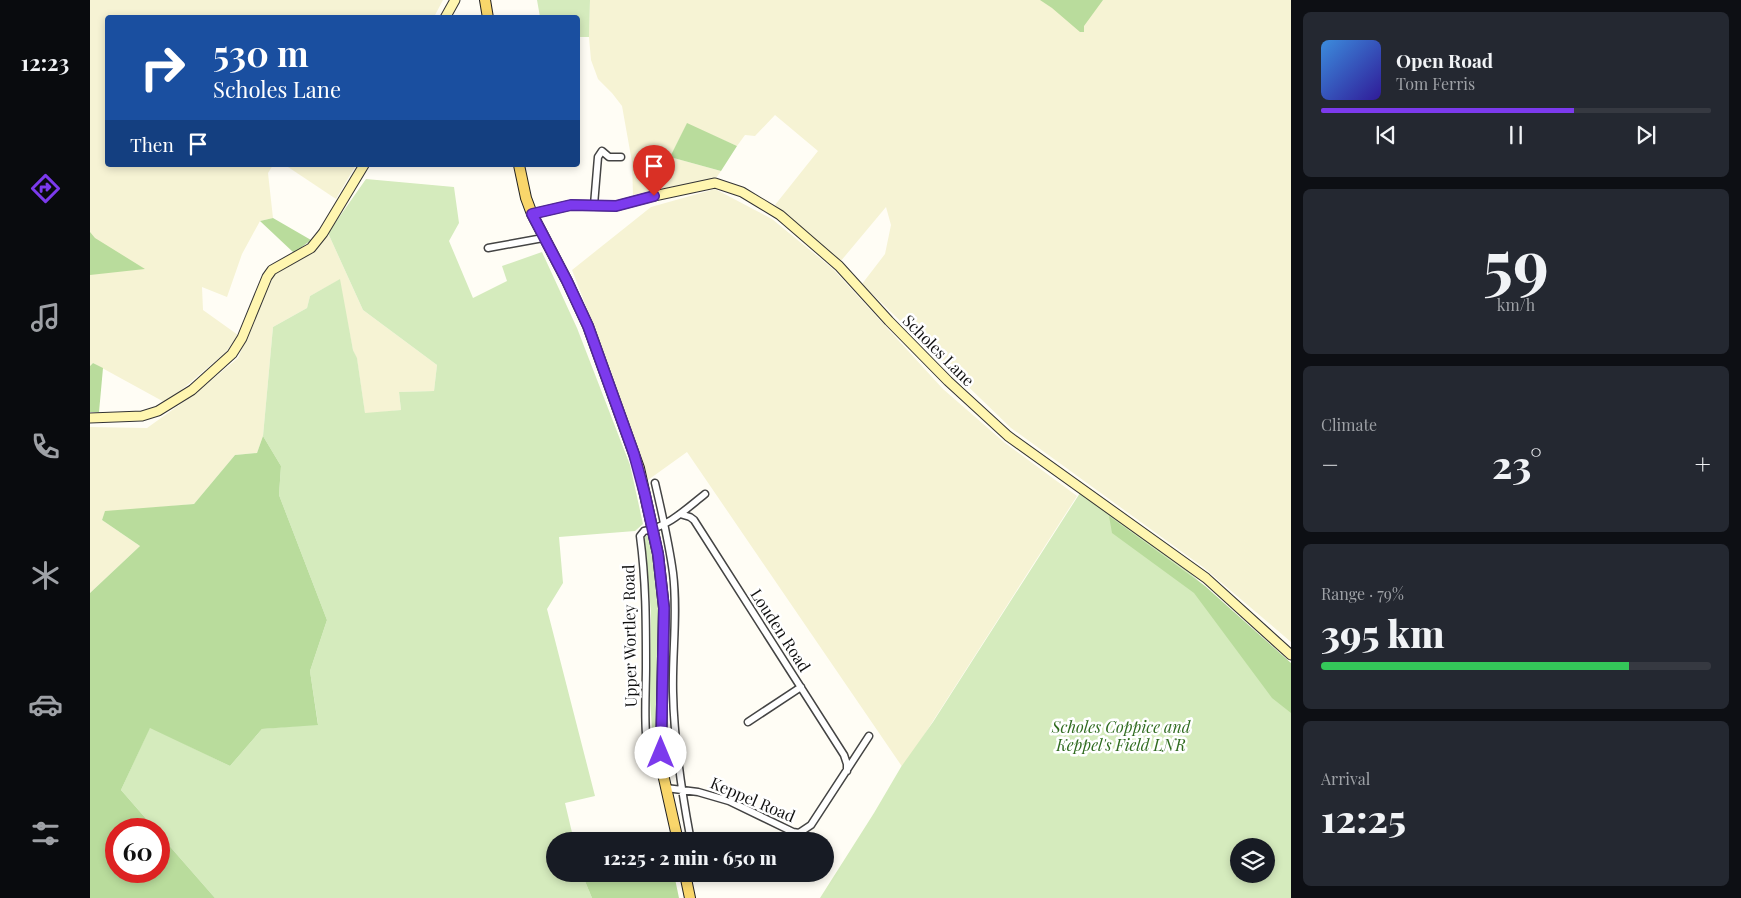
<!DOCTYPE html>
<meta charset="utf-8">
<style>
:root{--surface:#171b24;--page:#242831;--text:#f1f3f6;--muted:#9ea1a6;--line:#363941;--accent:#7c3aed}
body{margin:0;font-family:"Playfair Display",serif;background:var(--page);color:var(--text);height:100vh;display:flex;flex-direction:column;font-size:19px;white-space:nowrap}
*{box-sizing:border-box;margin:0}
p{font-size:16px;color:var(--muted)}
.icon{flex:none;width:28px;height:28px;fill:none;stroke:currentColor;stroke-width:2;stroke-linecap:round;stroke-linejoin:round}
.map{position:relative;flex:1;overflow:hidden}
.drawer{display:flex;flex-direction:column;gap:12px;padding:12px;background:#0d0f14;width:450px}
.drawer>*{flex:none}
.guide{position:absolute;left:15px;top:15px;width:475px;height:152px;border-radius:5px;box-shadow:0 2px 8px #0003;background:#1a4fa0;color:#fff;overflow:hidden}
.buttons{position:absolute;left:1140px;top:838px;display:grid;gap:10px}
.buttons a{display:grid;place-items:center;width:45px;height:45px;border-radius:50%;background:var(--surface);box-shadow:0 2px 8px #0003;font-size:25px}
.speed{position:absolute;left:15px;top:818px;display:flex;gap:10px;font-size:25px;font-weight:700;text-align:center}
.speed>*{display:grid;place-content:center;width:65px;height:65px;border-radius:50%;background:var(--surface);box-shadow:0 2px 8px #0003;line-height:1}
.speed .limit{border:8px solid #d22;background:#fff;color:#111}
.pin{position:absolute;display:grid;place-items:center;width:42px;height:42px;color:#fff;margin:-51px -21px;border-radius:50% 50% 50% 0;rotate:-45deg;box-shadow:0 0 5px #0007}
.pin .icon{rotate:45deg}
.me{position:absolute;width:55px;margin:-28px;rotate:0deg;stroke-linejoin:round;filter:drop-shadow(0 0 4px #0008)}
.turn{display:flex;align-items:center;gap:18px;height:105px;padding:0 25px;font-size:22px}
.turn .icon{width:65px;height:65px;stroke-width:2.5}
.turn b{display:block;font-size:35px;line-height:42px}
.then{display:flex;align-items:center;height:48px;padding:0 25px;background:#0003;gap:10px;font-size:19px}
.big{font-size:38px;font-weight:800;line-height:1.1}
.drawer .widget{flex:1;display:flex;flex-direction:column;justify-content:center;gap:8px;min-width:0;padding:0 18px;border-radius:8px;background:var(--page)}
.drawer .dial{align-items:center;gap:0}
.dial b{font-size:65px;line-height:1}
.song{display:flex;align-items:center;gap:15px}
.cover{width:60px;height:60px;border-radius:8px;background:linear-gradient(135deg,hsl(210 70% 55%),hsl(250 70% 35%))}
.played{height:5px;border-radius:2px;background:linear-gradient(90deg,var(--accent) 65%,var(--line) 65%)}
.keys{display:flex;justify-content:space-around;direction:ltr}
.heat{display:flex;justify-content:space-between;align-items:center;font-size:28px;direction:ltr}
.charge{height:8px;border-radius:4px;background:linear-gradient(90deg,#34c759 79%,var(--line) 0)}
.trip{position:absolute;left:456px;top:832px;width:288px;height:50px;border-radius:25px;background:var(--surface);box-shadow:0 2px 8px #0003;font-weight:800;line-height:50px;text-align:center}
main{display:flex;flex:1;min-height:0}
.menu{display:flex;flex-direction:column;width:90px;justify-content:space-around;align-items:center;background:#090b0e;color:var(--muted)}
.menu .icon{width:35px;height:35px}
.menu .active{color:var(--accent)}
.menu b{font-size:22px;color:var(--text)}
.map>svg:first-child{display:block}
.farmland{fill:#f6f3d4}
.green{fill:#d5ebbd;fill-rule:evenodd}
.forest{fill:#b9dc9c}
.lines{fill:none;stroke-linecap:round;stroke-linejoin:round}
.street-casing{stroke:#444;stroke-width:9}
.secondary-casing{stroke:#333;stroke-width:11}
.primary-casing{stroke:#222;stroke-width:12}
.street{stroke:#fff;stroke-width:6}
.secondary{stroke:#fff6b0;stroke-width:9}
.primary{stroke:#f9d66b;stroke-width:10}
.route-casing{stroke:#51269a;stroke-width:12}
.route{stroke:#7c3aed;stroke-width:9}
.labels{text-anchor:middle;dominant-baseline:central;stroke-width:5;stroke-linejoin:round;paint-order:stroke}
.street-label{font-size:16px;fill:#111;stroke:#fff}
.park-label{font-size:16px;font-style:italic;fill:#2f6b1f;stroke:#fff}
</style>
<main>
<nav class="menu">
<b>12:23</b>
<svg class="icon active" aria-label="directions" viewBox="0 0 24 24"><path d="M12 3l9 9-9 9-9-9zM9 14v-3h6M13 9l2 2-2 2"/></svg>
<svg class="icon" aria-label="music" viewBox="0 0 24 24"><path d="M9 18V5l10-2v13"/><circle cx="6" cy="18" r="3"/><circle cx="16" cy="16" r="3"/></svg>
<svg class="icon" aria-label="phone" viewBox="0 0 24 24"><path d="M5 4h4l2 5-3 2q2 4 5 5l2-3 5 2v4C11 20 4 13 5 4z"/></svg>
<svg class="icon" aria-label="climate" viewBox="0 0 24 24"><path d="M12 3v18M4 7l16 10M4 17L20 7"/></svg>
<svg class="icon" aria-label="car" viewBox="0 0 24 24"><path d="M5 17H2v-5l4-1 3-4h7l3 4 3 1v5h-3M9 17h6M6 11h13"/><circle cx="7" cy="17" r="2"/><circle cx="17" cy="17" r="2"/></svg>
<svg class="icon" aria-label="filters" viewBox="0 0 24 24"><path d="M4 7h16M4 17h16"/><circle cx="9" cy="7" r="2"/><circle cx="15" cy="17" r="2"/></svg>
</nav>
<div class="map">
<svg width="1201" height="898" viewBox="0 0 1201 898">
<rect width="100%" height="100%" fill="#fffdf5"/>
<path class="farmland" d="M0,0H353L344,17L18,18V165H183L178,173L183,218L170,221L152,254L137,297L112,287L113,310L148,335L136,352L76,403L3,363L0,366Z
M500,0H1201V642L1113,567L921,428L772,284L795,254L801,225L796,207L750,262L685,205L728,151L685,115L665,136L655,135L647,146L597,124L580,157L631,171L626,178L543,195L542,162L532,106L522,93L508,79L501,60L499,37Z
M195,165H266L246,199Z
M625,189L682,219L743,269L853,389L915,443L987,496L813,768L597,452L558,480L521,371L482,270L561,207Z
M238,233L273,310L347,365L344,391L309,392L311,410L275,414L267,359L263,350L249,280L220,296L217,308L183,327L173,436L167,453L145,455L104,504L15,512L12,520L50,546L0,593V427L57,428L106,393L148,358L185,271L225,251Z"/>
<path class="green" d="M447,0H500L499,37H488V18L450,17Z
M276,179L364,187L369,223L359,241L383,298L417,281L412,266L452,252L487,328L540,465L553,524L545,531L469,537L473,583L457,609L505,796L475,803L484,841H465V874H492L502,898H125L69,834V829H65L31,790L60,727L140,766L172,729L228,724L220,671L237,620L189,495L191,466L173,436L183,327L217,308L220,296L250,279L263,350L267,358L275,413L311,410L309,392L344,391L347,365L273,310L238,233Z
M990,493L1050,535L1100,573L1201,667V898H730L784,813L811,767L843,722ZM1149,846H1176V874H1149Z
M559,534L570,585L571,632L564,756L560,700L561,613L555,540V537Z"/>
<path class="forest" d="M950,0H1013L994,26V32H990L962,8Z
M597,123L647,146L631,171L580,157Z
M183,218L221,240L204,253L170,221Z
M0,232L5,238L55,269L0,275Z
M3,363L13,368L9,412H0V366Z
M173,436L191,466L189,495L237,620L220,671L228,725L172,729L140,766L60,728L31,790L65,829H26V871H69V834L125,898H0V593L50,546L12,520L15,511L104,504L145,455L167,453Z
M1019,516L1115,586L1201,663V713L1182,698L1104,593L1022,533Z
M492,874H584L589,898H502Z"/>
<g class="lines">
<defs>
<path id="street" d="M504,205L508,157L512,151L519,157H531
M398,248L453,238
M565,483C572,513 579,543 583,573C588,613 582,652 583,692C584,740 591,788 600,836
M590,514L600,517L604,520L754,755L757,764V771
M658,722L711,687
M573,774L563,770C552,743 556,696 556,667C556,621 556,581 550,536L554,531C578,527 596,509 615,494
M576,788L608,792L639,801L703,832L709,833L721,825L779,736"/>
<path id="secondary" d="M355,18L365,0
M442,214L481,205L526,206L564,196L625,183L652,192L690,215L749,266L799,321L858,381L918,436L1116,578L1201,655
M0,418L52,416L68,411L102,390L142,354L152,338L177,277L182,270L221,248L233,233L274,165"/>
<path id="primary" d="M395,0L398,18
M429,165L436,198L442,214L477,281L498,326L549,468L555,495L568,554L574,608L571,753L573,774L588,841
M595,874L600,898"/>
</defs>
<use href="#street" class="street-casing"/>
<use href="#secondary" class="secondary-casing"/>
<use href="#primary" class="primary-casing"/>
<use href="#street" class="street"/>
<use href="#secondary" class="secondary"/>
<use href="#primary" class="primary"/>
</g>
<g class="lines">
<defs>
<path id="route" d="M564,196L526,206L481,205L442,214L477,281L498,326L544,454L555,495L568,554L574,608L571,753"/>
</defs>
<use href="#route" class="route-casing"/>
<use href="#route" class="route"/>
</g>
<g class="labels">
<g class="street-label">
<text transform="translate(849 350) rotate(45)">Scholes Lane</text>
<text transform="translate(691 630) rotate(57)">Louden Road</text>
<text transform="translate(539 636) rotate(-91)">Upper Wortley Road</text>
<text transform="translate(663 799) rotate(23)">Keppel Road</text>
</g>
<g class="park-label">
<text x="1031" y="726">Scholes Coppice and<tspan x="1031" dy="18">Keppel's Field LNR</tspan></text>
</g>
</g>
</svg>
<div class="buttons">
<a><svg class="icon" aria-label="layers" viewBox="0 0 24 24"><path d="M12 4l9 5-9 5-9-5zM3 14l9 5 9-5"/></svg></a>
</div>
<div class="speed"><div class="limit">60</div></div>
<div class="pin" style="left:564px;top:196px;background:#d93025"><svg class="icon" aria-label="arrive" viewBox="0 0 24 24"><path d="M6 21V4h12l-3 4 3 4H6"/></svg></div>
<svg class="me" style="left:571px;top:753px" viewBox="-20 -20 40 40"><circle r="19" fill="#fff"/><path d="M0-13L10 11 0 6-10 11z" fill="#7c3aed"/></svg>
<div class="trip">12:25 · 2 min · 650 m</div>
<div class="guide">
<div class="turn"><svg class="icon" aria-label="right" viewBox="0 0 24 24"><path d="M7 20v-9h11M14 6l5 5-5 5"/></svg><div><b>530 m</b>Scholes Lane</div></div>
<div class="then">Then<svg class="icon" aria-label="arrive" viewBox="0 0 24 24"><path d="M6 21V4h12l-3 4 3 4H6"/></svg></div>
</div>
</div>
<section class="drawer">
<div class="widget">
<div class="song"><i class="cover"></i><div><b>Open Road</b><p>Tom Ferris</p></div></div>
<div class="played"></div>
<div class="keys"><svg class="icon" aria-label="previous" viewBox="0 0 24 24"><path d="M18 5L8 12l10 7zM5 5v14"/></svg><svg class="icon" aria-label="pause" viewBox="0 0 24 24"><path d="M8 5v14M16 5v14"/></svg><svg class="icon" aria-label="next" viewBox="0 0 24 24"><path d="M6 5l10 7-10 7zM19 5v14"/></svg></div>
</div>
<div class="widget dial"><b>59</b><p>km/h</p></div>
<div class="widget"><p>Climate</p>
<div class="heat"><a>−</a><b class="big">23°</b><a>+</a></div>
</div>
<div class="widget"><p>Range · 79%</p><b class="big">395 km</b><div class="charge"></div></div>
<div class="widget"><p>Arrival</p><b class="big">12:25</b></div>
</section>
</main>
